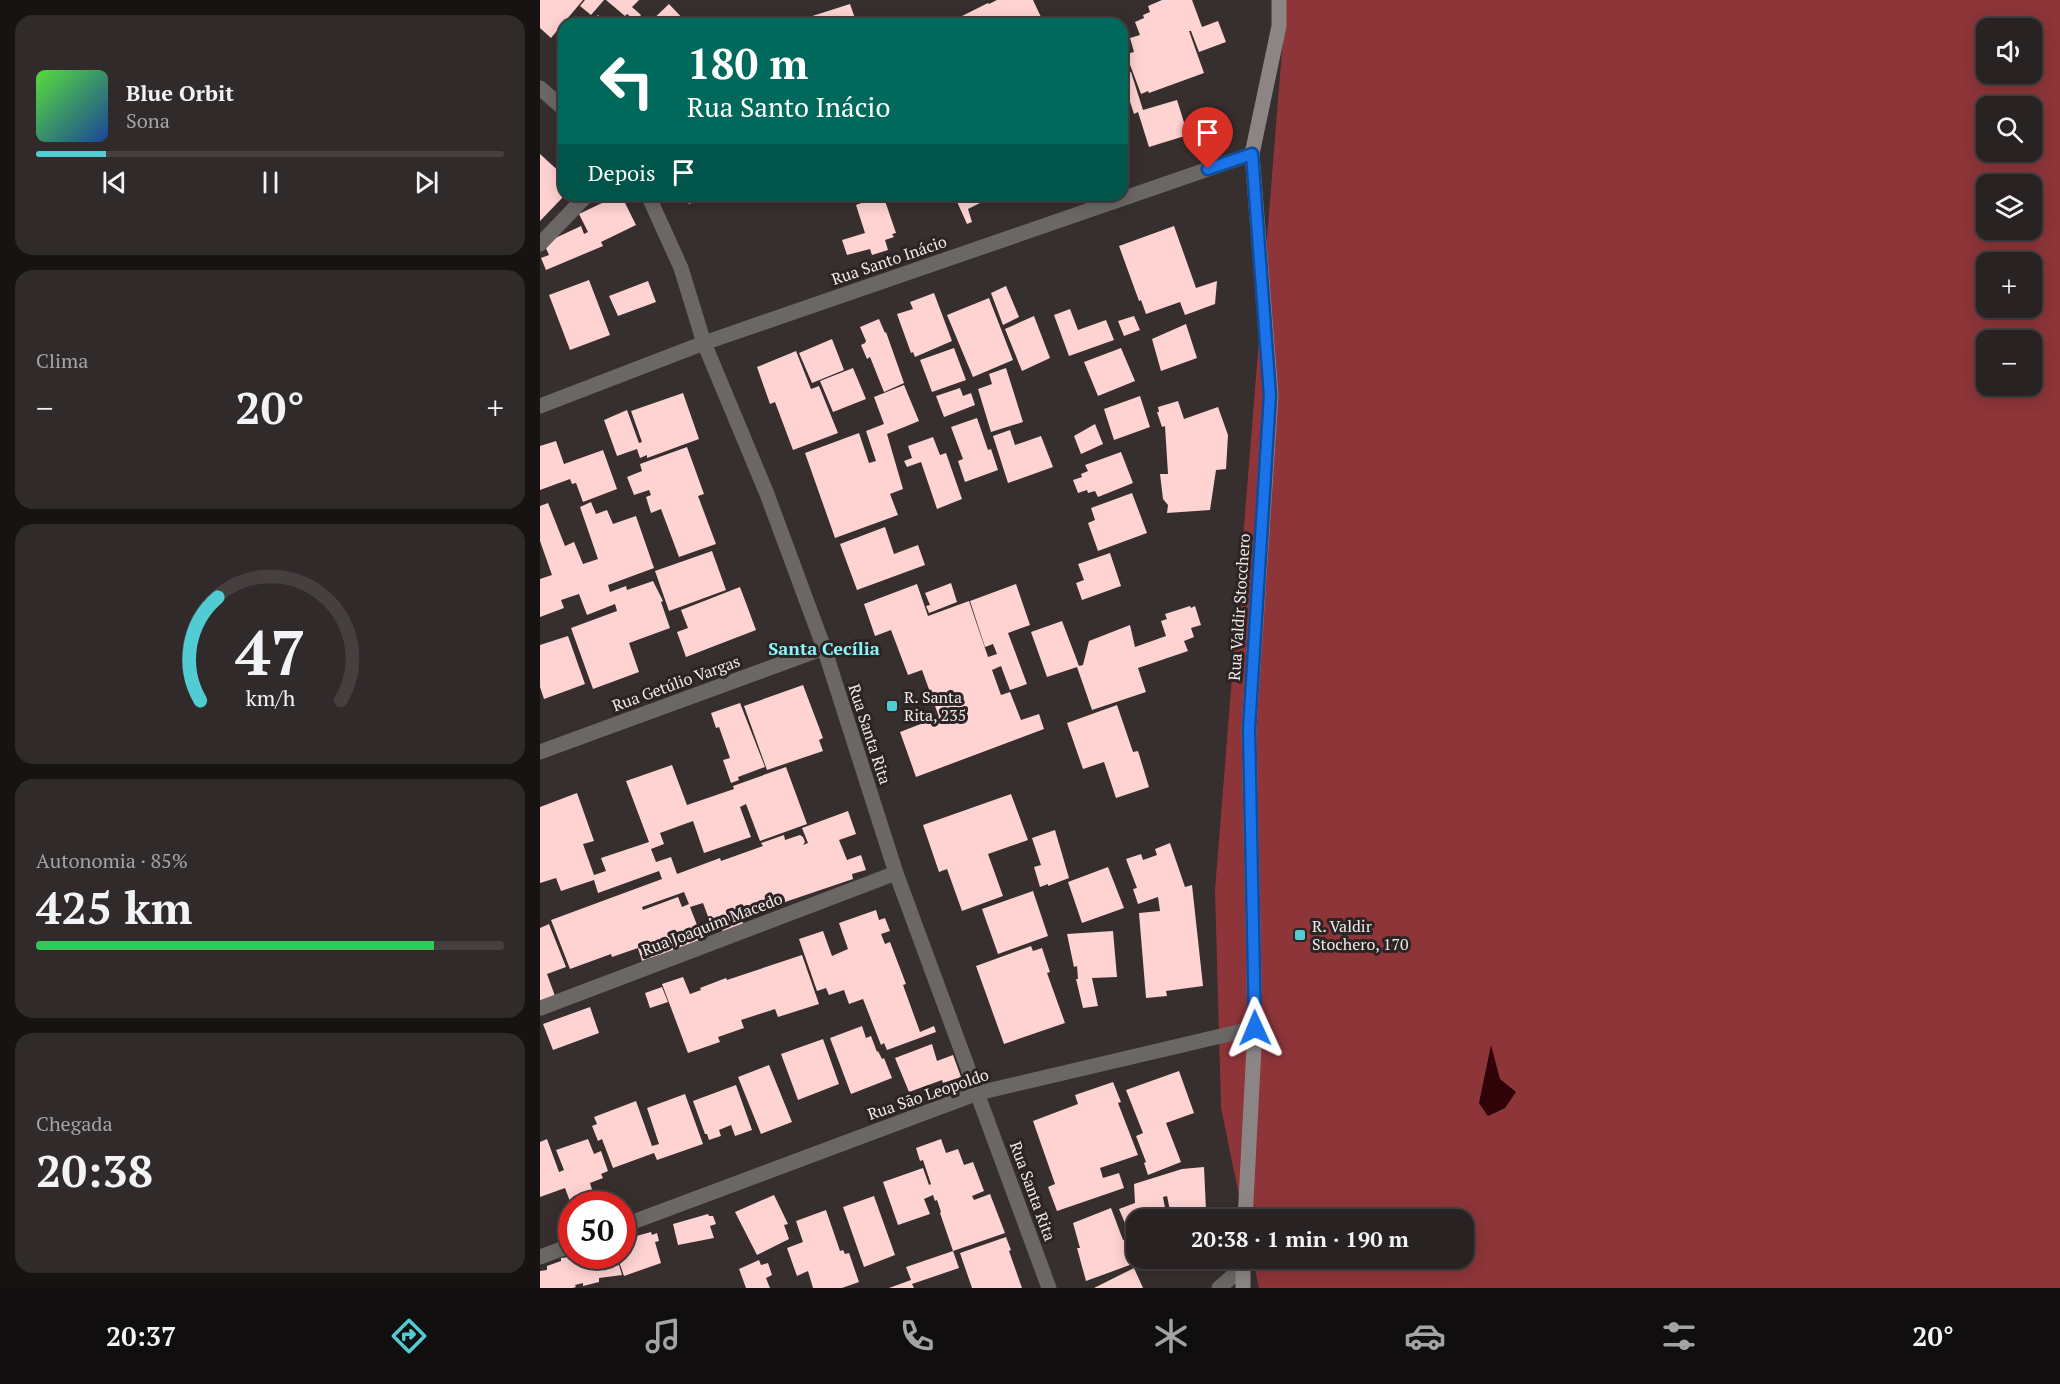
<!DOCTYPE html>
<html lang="pt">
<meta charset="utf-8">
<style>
:root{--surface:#292222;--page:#312a2a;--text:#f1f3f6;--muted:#a5a4a5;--line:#453f40;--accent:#51ccd3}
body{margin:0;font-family:"PT Serif",serif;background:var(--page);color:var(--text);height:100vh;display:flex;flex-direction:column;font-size:22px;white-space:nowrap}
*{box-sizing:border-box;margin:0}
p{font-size:20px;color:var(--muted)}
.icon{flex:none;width:33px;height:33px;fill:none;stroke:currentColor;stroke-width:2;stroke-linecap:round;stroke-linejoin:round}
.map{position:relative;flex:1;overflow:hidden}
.side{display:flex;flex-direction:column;gap:15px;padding:15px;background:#171313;width:540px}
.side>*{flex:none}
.banner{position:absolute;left:18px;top:18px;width:570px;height:183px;border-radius:18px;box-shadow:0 3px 15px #0003,0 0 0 2px var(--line);background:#00695c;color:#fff;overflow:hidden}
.buttons{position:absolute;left:1436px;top:18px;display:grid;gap:12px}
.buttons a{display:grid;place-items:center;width:66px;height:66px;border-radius:12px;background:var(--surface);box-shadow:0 3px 15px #0003,0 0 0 2px var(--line);font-size:30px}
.speed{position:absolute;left:18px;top:1191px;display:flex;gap:12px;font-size:30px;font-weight:700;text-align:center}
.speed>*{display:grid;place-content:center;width:78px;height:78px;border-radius:50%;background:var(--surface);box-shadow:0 3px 15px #0003,0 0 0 2px var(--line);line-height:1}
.speed .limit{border:9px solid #d22;background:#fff;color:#111}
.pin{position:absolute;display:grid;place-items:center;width:51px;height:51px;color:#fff;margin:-62px -26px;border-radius:50% 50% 50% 0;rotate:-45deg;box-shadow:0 0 6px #0007}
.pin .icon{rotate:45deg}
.me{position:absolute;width:66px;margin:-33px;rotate:359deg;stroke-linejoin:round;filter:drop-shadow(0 0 4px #0008)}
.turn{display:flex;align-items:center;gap:21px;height:126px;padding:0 30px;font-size:27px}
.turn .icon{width:78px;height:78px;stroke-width:2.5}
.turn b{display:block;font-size:42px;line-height:51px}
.then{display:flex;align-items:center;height:57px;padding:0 30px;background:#0003;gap:12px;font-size:22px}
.big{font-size:45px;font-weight:700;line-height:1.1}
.side .card{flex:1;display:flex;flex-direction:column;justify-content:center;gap:9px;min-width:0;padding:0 21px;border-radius:18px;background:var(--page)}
.side .dial{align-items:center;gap:0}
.dial svg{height:156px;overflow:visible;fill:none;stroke:var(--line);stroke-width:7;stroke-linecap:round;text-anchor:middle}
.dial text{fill:var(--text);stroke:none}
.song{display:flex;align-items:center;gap:18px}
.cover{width:72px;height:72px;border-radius:9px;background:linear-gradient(135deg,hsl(110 70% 55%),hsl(220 70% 35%))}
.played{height:6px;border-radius:3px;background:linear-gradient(90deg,var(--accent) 15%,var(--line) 15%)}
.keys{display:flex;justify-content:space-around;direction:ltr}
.heat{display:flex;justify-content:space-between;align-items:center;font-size:33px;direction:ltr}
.charge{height:9px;border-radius:4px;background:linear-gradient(90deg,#34c759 85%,var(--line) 0)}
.trip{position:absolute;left:586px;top:1209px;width:348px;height:60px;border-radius:18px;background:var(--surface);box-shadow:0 3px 15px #0003,0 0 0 2px var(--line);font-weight:700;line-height:60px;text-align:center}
.tab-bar{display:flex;height:96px;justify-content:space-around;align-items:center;background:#100e0e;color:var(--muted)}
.tab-bar .icon{width:42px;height:42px}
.tab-bar .current{color:var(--accent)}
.tab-bar b{font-size:27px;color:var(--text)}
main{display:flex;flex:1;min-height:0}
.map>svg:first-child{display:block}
.forest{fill:#8d3539;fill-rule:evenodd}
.water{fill:#2f0307}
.building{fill:#fed3d2;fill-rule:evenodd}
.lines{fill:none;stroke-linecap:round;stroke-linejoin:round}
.street{stroke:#6b6767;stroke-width:15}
.secondary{stroke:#8c8585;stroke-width:15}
.route-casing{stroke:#114b97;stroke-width:15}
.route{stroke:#1a73e8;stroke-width:10}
.poi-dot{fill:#51ccd3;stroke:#2c2424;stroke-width:2}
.labels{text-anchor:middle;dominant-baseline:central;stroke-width:6;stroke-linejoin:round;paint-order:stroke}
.street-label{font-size:16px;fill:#f0eaea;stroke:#2c2424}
.poi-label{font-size:16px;fill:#f0eaea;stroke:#2c2424;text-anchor:start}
.neighbourhood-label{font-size:18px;font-weight:bold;fill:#8af5fb;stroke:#2c2424}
</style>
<main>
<section class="side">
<div class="card">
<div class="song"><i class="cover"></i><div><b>Blue Orbit</b><p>Sona</p></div></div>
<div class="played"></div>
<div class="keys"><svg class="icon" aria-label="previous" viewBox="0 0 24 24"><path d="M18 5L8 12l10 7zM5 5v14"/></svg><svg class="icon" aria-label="pause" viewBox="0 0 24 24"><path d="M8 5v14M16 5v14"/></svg><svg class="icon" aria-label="next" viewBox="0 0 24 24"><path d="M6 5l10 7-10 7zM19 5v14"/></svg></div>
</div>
<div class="card"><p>Clima</p>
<div class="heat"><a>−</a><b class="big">20°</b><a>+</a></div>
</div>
<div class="card dial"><svg viewBox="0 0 100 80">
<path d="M14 69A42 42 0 1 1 86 69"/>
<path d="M14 69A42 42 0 0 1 23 16" stroke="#51ccd3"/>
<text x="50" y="56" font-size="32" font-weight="700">47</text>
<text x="50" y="72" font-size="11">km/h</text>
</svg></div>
<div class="card"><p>Autonomia · 85%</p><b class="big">425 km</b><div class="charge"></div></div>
<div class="card"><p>Chegada</p><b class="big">20:38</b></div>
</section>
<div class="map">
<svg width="1520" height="1288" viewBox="0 0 1520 1288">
<rect width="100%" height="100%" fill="#372e2e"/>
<path class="forest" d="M746,0H1520V1288H719L713,1259L924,1258V1220H704L681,1108L675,890ZM1446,28H1491V74H1446ZM1446,106H1491V152H1446ZM1446,184H1491V230H1446ZM1446,262H1491V308H1446ZM1446,340H1491V386H1446Z"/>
<path class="water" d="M951,1045L960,1079L976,1092L965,1108L948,1116L939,1103Z"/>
<path class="building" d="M0,0H43L11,38L0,28Z
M45,0H64L51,15L40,6Z
M66,0H99L92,7L101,15L96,21L87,14L85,16Z
M457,0H493L501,17L488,24H457L456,21L449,24H406L448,3L449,4Z
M622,0H652L662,27L678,21L686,42L659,52L651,31H649L664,73L609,93L608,91L601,94L586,54L594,52L590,38L600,35L595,22L604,18L603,15L610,12L608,6Z
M129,4L148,24H108Z
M310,4L317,24H268L266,18Z
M58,15L67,24H49Z
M591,72L603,110L637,100L648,135L609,147L598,112L594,114L582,77V75Z
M582,122L590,146L582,149Z
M0,154L24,176V196L0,221Z
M58,195H81L96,225L61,242L63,246L6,270L1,258L9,255L5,246L9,241L41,226L44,234L48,232L39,214L62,203Z
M144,195H167L149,204Z
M314,195H336V196L316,201Z
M343,195L356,233L352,234L354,237L345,240L348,250L332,255L330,249L307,255L302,240L325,233L316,205Z
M414,195H456L428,209L432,222L427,224Z
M634,226L656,288L677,281L675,304L645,315L640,302L606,314L601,300L599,301L579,246Z
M49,280L70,335L30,350L9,295Z
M108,281L116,302L78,316L69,296Z
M466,286L479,317L463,325L451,293Z
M394,293L412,341L375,357L373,352L371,353L357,314L373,309L370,302Z
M449,298L473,360L433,377L407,315Z
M530,309L538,330L566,320L574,340L529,356L514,315Z
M494,316L510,358L482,371L465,329Z
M594,316L600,330L584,336L578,321Z
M339,319L345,333L346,332L364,383L344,392L330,357L327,359L321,345L325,343L326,341L320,327Z
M646,324L657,358L621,371L612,339Z
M292,339L304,370L272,383L259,353Z
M414,348L426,380L392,392L380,360Z
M581,348L595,381L558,396L544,362Z
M256,351L271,389L279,386L298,433L253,450L235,402L230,404L217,367Z
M313,368L326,399L293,412L280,381Z
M466,368L483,422L451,432L438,389L452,384L449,374Z
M364,385L379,421L347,434L363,489L350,494L358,515L295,538L265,453L319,433L329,463L336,461L326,431L344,424L334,397Z
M420,388L423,396L431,393L435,405L404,417L396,396Z
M143,393L159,439L107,458V455L100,458L97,449L77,456L64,420L87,410L99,443L102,442L91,411Z
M600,396L610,427L574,440L564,409Z
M638,401L644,419L678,407L688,435L686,469L676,470L670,510L627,513L628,505L623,499L620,474H628L625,426L622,427L617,412H619L618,407Z
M437,418L448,450L451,449L458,470L425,482L418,461L423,459L411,427Z
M555,424L563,444L541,454L534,436Z
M470,430L475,445L501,436L513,467L468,483L453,436Z
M393,437L400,455L406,453L422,499L397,509L381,462L367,467L364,461L372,458L368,446Z
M16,441L24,464L63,450L77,489L43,502L36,483L32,484L30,479L0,490V446Z
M147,447L164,494L158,496L176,544L139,557L121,509L111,513L106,497L111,495L109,490L94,495L87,477L102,471L100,464Z
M581,452L593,483L558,497L555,491L548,493L547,490L538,493L533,480L542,477L541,474L548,471L545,465Z
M592,493L607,533L558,551L548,523L555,520L551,508Z
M51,502L56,514L67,510L73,524L96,516L114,568L68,585L70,592L86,586L87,590L113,581L123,601L121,602L130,628L89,643L99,672L53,689L31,628L77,611L75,604L47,615L39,594L21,600L24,608L0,617V579L12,575L0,541V506L8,503L25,546L34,542L43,564L58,559L40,507Z
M345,527L354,554L378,545L385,565L317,590L300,544Z
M172,551L186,590L129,611L115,571Z
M570,553L581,586L542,600L536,583L544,580L538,564Z
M411,583L417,602L389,613L386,606L390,605L385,593Z
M377,584L388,616L429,601L448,657L457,654L453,644L445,647L430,601L476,584L490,625L468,633L487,684L470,690L461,666L452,670L461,695L470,692L481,720L499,714L504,729L376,777L360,732L399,717L382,670L368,675L351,630L335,636L324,604Z
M200,587L216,630L146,657L137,632L148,628L141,610Z
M650,606L651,608L655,606L661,625L651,628L654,637L644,641L648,651L598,668L606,692L552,710L537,667L507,677L491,632L522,621L539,666L543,665L549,641L590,625L595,647L626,636L621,621L627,619L625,614Z
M28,636L45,684L4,699L0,687V645Z
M263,685L283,738L279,740L283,751L227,770L204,706Z
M200,703L225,767L198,777L199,780L191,783L183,760L190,758L179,727L176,728L171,713Z
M577,705L593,752L598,751L609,787L576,798L564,762L543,769L527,723Z
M132,765L147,805L194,789L193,786L246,767L267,824L220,841L206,804L200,807L211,837L164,853L153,821L120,833L124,844L111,849L116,862L131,857L137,874L180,858L181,861L223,846L221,843L244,835L245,840L260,835L263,837L265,842L263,845L268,843L262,828L308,811L316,834L299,840L307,860L321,855L326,870L312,874L313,879L242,903L243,906L202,920L204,927L184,934L181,927L173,930L163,903L150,907L164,943L121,959L119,955L102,961L98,948L72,957L71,954L30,969L11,920L122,879L119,871L58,893L54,880L21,891L16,878L0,883V807L37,793L54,841L43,844L54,875L66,871L61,858L109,842L86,781ZM144,892L149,904L142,907L138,897L103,910L102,907Z
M471,794L488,840L448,854L463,896L422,911L407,869L399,872L383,825Z
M515,830L529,878L508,886V884L500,887L494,867L501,865L492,838Z
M630,843L645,887L652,885L663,986L626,991L627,996L606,998L599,913L620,911L618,897L598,904L593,889L597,888L586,859L601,854L603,860L617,855L615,849Z
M568,867L584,908L542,923L528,882Z
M493,891L508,936L458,954L442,909Z
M336,910L339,920L345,918L350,931L341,934L345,944L350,942L366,984L363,985L380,1032L394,1026L396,1032L347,1050L344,1043L341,1045L323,999L309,1004L304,990L289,995L286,988L277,991L259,939L283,931L292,956L308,949L299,923Z
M9,924L26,967L7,974L15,996L0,1002V928Z
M573,931L577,977L552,978L558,1006L543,1008L536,979H538L537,966L534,967L527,934Z
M491,946L493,951L502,948L510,972L507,973L525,1023L464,1044L436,966Z
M262,955L279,1004L238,1017L235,1009L201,1020L204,1028L178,1037L180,1042L148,1053L122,984L143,977L150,994L161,990L160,988L186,978L187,980Z
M122,987L128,1002L110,1008L105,993Z
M50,1007L59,1033L13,1050L3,1024Z
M322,1026L326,1038L331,1036L337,1052L338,1051L342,1059L344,1058L352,1078L311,1094L290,1038Z
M283,1039L299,1084L258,1100L241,1054Z
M392,1044L397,1061L413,1055L421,1077L403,1083L402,1080L369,1092L355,1058Z
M229,1065L252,1122L221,1134L198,1077Z
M639,1071L654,1113L626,1123L641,1162L608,1175L604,1163L606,1162L596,1136L603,1133L586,1090Z
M573,1082L581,1102L578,1103L598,1155L560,1168L563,1178L579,1173L584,1188L517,1211L508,1187L515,1184L493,1121L538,1104L535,1095Z
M196,1085L212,1130L195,1136L191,1125L179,1130L181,1136L169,1140L167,1134H165L153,1101Z
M145,1094L163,1144L117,1160L114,1153L73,1168L62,1139L58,1141L52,1126L57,1124L54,1117L96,1101L112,1146L119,1144L107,1108Z
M7,1139L19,1172L24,1170L16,1150L48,1139L54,1154L61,1151L68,1171L61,1174L63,1178L50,1183L56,1203L51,1204H31L25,1188L0,1197V1142Z
M401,1139L406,1153L418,1149L424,1165L433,1162L444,1191L432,1196L434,1200L450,1194L465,1233L413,1251L400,1213L401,1212L397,1200L395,1201L393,1195L384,1199L390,1214L358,1225L343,1182L383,1168L389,1185L391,1184L383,1160L380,1161L376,1148Z
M664,1167L666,1210L631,1215L627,1196L623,1197L627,1219L597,1220V1252L579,1209L595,1203L594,1184L642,1169Z
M234,1195L248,1224L244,1225L249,1239L217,1255L195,1212Z
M334,1196L355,1255L324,1267L303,1207Z
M571,1208L583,1240L589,1238L598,1262L546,1281L537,1248H540L533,1223Z
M286,1210L300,1251L303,1250L305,1254L309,1253L319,1282L302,1288H273L268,1271L257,1276L247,1248L263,1242L256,1221Z
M168,1214L169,1216H173L176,1224L170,1226L174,1238L138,1245L133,1224Z
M111,1232L112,1235L117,1233L119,1241L115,1242L121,1263L84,1276L77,1256H82V1240Z
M466,1237L471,1250L469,1251L482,1288H432L420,1253Z
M413,1251L419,1268L372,1284L374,1288H349L371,1280L366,1267Z
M37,1256H70L72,1267L79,1265L82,1275L59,1278V1282L43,1286V1283L35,1285L36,1287L33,1288H0V1271L7,1270V1266L21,1261V1258Z
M219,1260L221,1265L228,1263L232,1275L226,1278L230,1288H206L199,1269Z
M594,1268L603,1288H554Z"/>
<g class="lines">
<path class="street" d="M0,88L24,109
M108,195L141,268L164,343L227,494L284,648L356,873L509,1288
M0,244L47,195
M0,406L164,343L712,154
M0,752L284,648
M1,1008L356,873
M82,1226L438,1093L715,1028
M0,1257L32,1245
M679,1288L703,1267"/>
<path class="secondary" d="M705,1220L715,1028L709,729L731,395L712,154L739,26V0
M703,1288V1258"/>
</g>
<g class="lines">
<defs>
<path id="route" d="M668,169L712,154L730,395L709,729L715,1028"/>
</defs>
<use href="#route" class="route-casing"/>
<use href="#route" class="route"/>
</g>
<g class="poi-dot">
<rect x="346" y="700" width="12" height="12" rx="3"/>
<rect x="754" y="929" width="12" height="12" rx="3"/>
</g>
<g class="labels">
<g class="street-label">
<text transform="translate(349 260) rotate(-19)">Rua Santo Inácio</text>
<text transform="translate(699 607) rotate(-86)">Rua Valdir Stocchero</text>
<text transform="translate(136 683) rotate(-20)">Rua Getúlio Vargas</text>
<text transform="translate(330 734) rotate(72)">Rua Santa Rita</text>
<text transform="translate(172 924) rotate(-21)">Rua Joaquim Macedo</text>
<text transform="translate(388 1094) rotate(-19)">Rua São Leopoldo</text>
<text transform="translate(493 1191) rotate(70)">Rua Santa Rita</text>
</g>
<g class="poi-label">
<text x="364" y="697">R. Santa<tspan x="364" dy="18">Rita, 235</tspan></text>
<text x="772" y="926">R. Valdir<tspan x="772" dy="18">Stochero, 170</tspan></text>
</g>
<g class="neighbourhood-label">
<text x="284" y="648">Santa Cecília</text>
</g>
</g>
</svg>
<div class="buttons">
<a><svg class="icon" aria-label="sound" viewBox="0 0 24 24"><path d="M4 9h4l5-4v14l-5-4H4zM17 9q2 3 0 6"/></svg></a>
<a><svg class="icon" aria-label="search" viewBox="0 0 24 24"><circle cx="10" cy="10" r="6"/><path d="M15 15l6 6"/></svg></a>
<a><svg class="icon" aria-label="layers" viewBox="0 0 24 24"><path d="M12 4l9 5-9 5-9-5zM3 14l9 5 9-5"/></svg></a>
<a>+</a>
<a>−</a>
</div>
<div class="speed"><div class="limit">50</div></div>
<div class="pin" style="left:668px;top:169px;background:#d93025"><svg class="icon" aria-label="arrive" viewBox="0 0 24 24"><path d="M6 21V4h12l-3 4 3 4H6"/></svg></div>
<svg class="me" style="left:715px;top:1028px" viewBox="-20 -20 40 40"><path d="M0-17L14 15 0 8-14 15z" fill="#1a73e8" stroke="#fff" stroke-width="4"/></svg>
<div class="trip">20:38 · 1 min · 190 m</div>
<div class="banner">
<div class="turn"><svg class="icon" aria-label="left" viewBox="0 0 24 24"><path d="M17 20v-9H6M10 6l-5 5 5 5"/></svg><div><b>180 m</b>Rua Santo Inácio</div></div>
<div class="then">Depois<svg class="icon" aria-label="arrive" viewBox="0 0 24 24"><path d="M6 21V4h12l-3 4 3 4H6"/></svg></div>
</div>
</div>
</main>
<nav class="tab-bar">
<b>20:37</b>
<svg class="icon current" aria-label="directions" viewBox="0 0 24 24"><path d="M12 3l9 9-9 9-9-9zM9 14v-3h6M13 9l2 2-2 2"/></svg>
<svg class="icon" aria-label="music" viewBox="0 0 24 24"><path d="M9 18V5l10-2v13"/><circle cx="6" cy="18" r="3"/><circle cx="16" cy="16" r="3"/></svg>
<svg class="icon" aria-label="phone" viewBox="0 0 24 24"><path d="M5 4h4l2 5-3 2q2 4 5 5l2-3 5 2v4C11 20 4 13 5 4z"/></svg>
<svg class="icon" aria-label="climate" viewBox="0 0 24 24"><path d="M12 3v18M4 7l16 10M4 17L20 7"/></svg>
<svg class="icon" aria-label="car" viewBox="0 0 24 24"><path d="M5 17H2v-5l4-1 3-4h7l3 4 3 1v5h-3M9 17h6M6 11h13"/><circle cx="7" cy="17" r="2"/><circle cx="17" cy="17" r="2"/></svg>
<svg class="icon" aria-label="filters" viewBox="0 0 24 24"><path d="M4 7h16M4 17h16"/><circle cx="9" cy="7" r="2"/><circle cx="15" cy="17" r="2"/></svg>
<b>20°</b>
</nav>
